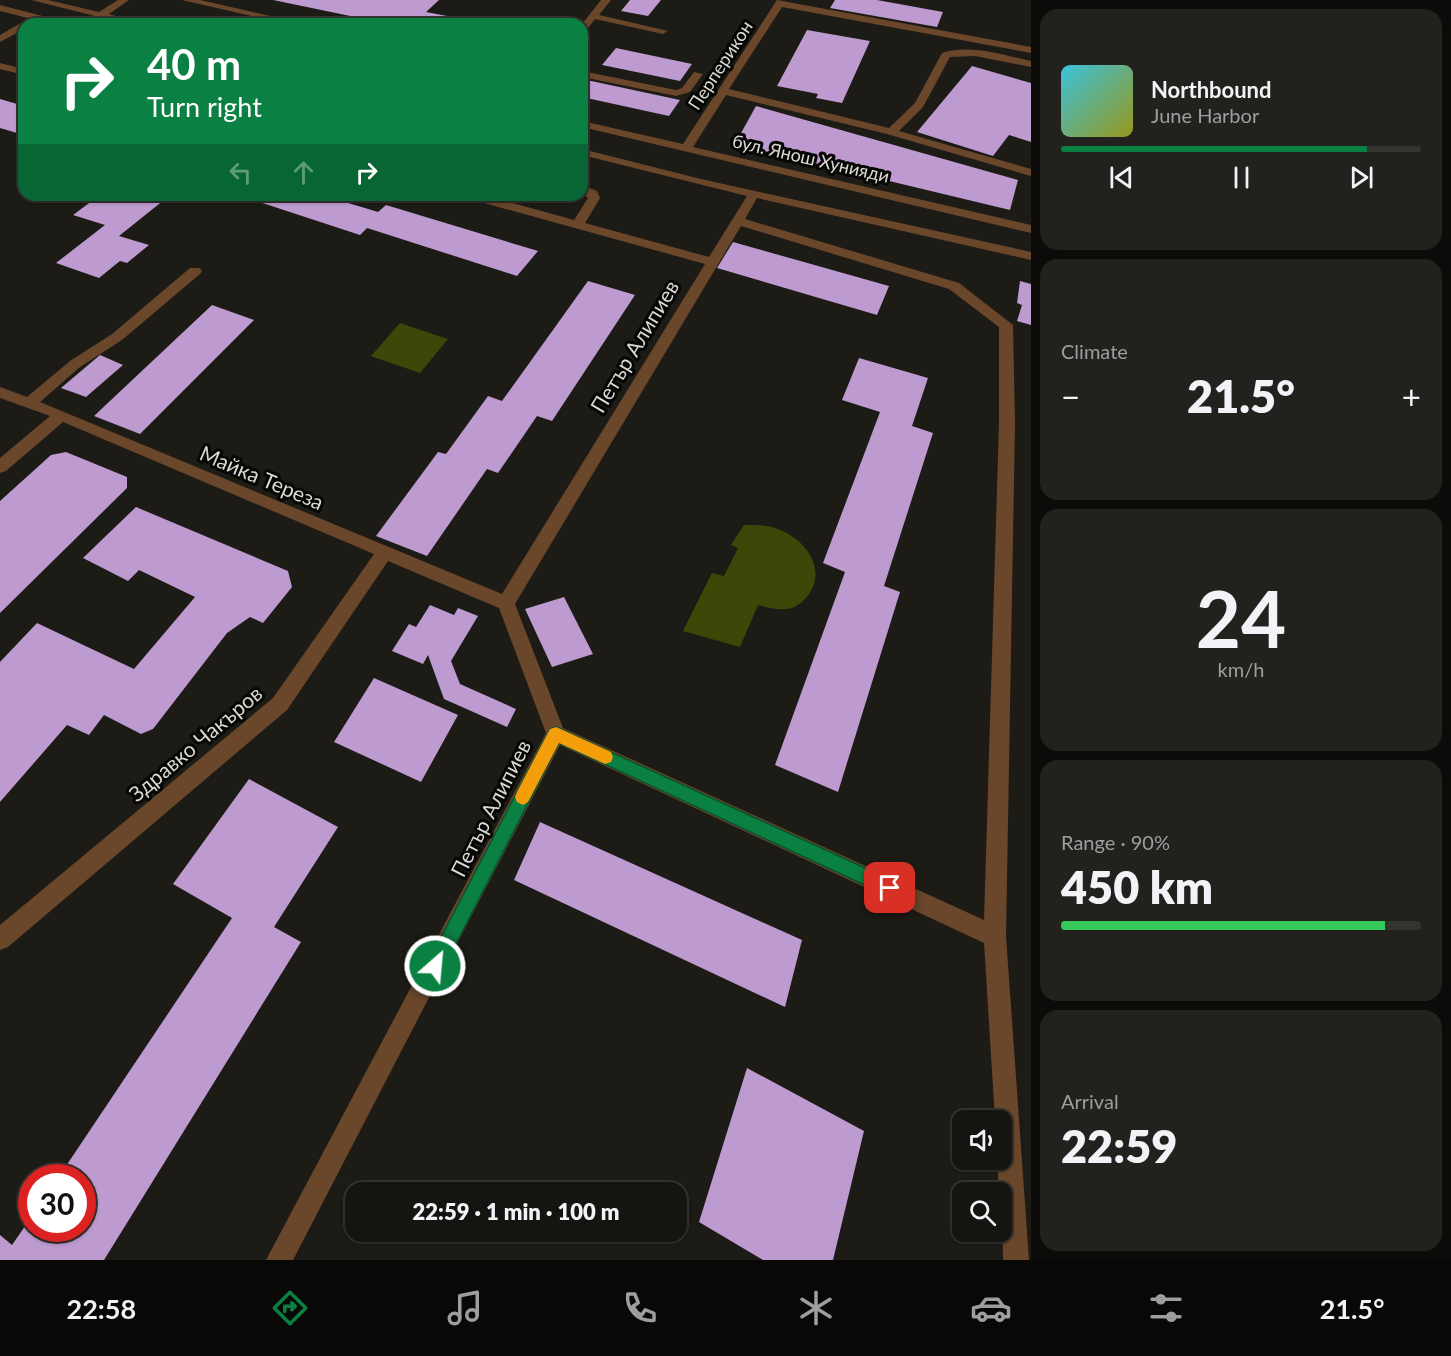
<!DOCTYPE html>
<meta charset="utf-8">
<style>
:root{--surface:#151410;--page:#22211e;--text:#f1f3f6;--muted:#9d9e9f;--line:#343330;--accent:#0b8043}
body{margin:0;font-family:Lato,sans-serif;background:var(--page);color:var(--text);height:100vh;display:flex;flex-direction:column;font-size:22px;white-space:nowrap}
*{box-sizing:border-box;margin:0}
p{font-size:20px;color:var(--muted)}
.icon{flex:none;width:33px;height:33px;fill:none;stroke:currentColor;stroke-width:2;stroke-linecap:round;stroke-linejoin:round}
.map{position:relative;flex:1;overflow:hidden}
.details{display:flex;flex-direction:column;gap:9px;padding:9px;background:#0c0b09;width:420px}
.details>*{flex:none}
.hud{position:absolute;left:18px;top:18px;width:570px;height:183px;border-radius:18px;box-shadow:0 2px 4px #0004,0 0 0 2px var(--line);background:#0b8043;color:#fff;overflow:hidden}
.fabs{position:absolute;left:952px;top:1110px;display:grid;gap:12px}
.fabs a{display:grid;place-items:center;width:60px;height:60px;border-radius:12px;background:var(--surface);box-shadow:0 2px 4px #0004,0 0 0 2px var(--line);font-size:30px}
.speed{position:absolute;left:18px;top:1164px;display:flex;gap:12px;font-size:30px;font-weight:700;text-align:center}
.speed>*{display:grid;place-content:center;width:78px;height:78px;border-radius:50%;background:var(--surface);box-shadow:0 2px 4px #0004,0 0 0 2px var(--line);line-height:1}
.speed .limit{border:9px solid #d22;background:#fff;color:#111}
.pin{position:absolute;display:grid;place-items:center;width:51px;height:51px;color:#fff;margin:-26px;border-radius:12px;box-shadow:0 3px 9px #0006}
.me{position:absolute;width:66px;margin:-33px;rotate:27deg;stroke-linejoin:round;filter:drop-shadow(0 0 4px #0008)}
.turn{display:flex;align-items:center;gap:21px;height:126px;padding:0 30px;font-size:27px}
.turn .icon{width:78px;height:78px;stroke-width:2.5}
.turn b{display:block;font-size:42px;line-height:51px}
.lanes{display:flex;align-items:center;height:57px;padding:0 30px;background:#0003;justify-content:center;gap:30px;direction:ltr}
.lanes .off{opacity:.35}
.big{font-size:45px;font-weight:800;line-height:1.1}
.details .tile{flex:1;display:flex;flex-direction:column;justify-content:center;gap:9px;min-width:0;padding:0 21px;border-radius:18px;background:var(--page)}
.details .dial{align-items:center;gap:0}
.dial b{font-size:78px;line-height:1}
.song{display:flex;align-items:center;gap:18px}
.cover{width:72px;height:72px;border-radius:9px;background:linear-gradient(135deg,hsl(190 70% 55%),hsl(60 70% 35%))}
.played{height:6px;border-radius:3px;background:linear-gradient(90deg,var(--accent) 85%,var(--line) 85%)}
.keys{display:flex;justify-content:space-around;direction:ltr}
.heat{display:flex;justify-content:space-between;align-items:center;font-size:33px;direction:ltr}
.charge{height:9px;border-radius:4px;background:linear-gradient(90deg,#34c759 90%,var(--line) 0)}
.trip{position:absolute;left:345px;top:1182px;width:342px;height:60px;border-radius:18px;background:var(--surface);box-shadow:0 2px 4px #0004,0 0 0 2px var(--line);font-weight:800;line-height:60px;text-align:center}
.dock{display:flex;height:96px;justify-content:space-around;align-items:center;background:#080806;color:var(--muted)}
.dock .icon{width:42px;height:42px}
.dock .active{color:var(--accent)}
.dock b{font-size:27px;color:var(--text)}
main{display:flex;flex:1;min-height:0}
.map>svg:first-child{display:block}
.green{fill:#3d4708}
.building{fill:#bd9acf}
.lines{fill:none;stroke-linecap:round;stroke-linejoin:round}
.minor{fill:#6a462b;fill-rule:evenodd}
.route{fill:#0b8043;stroke:#07532c;stroke-width:1.5}
.slow{fill:#f59e0b}
.labels{text-anchor:middle;dominant-baseline:central;stroke-width:6;stroke-linejoin:round;paint-order:stroke}
.far-street-label{font-size:18px;fill:#dad9d5;stroke:#060604}
.street-label{font-size:21px;fill:#dad9d5;stroke:#060604}
</style>
<main>
<div class="map">
<svg width="1031" height="1260" viewBox="0 0 1031 1260">
<rect width="100%" height="100%" fill="#1c1b15"/>
<path class="green" d="M400,323L448,339L420,373L371,356Z
M744,525C756,525 769,525 780,530C808,541 829,573 805,599C801,604 792,609 785,609C776,610 767,607 758,605L740,647L683,631L712,573L724,576L738,548L731,545Z"/>
<path class="building" d="M273,0H439L426,12L463,19L458,24H389Z
M630,0H661L648,16L621,11Z
M835,0H877L943,12L937,27L830,8Z
M807,30L870,41L842,103L816,98L818,94L777,86Z
M616,48L692,64L680,81L602,65Z
M972,66L1031,83V142L1009,135L993,156L917,132Z
M582,79L680,100L669,116L582,97Z
M0,99L24,106V129L17,133L0,128Z
M756,106L1018,180L1010,210L735,144Z
M100,195H148L164,200L119,236L149,245L127,263L120,261L99,278L56,263L105,225L73,215Z
M238,195H322L378,212L386,205L538,251L517,276L367,228L360,235Z
M733,242L889,286L877,315L717,268Z
M588,281L635,295L552,421L537,416L498,473L487,469L427,556L376,536L438,452L446,454L488,396L502,401Z
M1020,281L1031,284V325L1017,321L1022,305L1017,303Z
M212,305L254,320L140,434L94,416Z
M100,355L123,365L86,397L61,388Z
M859,358L928,378L912,426L933,433L884,586L900,592L838,792L775,765L845,572L823,563L880,412L842,400Z
M66,452L127,477V488L0,613V501L51,455Z
M136,507L288,571L292,587L263,623L250,617L227,633L153,729L141,734L104,715L89,735L67,725L0,802V662L37,623L134,669L195,597L139,570L128,581L83,558Z
M564,597L593,654L552,667L525,609Z
M430,605L454,615L458,608L478,616L451,661L460,684L516,709L507,727L444,699L428,655L423,664L392,651L409,624L416,627Z
M374,678L458,715L421,782L334,742Z
M249,779L338,827L274,927L301,942L104,1260H0V1235L12,1245L32,1216V1228H82V1178H58L232,918L173,884Z
M540,822L802,940L785,1007L514,880Z
M747,1068L864,1131L833,1260H763L699,1222Z"/>
<g class="lines">
<path class="minor" d="M31,0H48L99,12L118,0H129L109,14L144,24H127Z
M182,0H200L306,24H287Z
M601,0H611L599,15L668,31L663,34L595,19L585,32L582,33V24Z
M777,0L1031,47V53L782,7L729,89L889,128L915,103L942,53C972,44 1002,55 1031,61V67L975,56L950,57L923,107L899,131L1031,169V176L887,134L726,95L693,147L1031,225V233L582,127V121L683,144Z
M0,5L66,22L68,24H52L0,11Z
M21,23L28,24H24V29L0,42V35Z
M0,63L24,69V75L0,69Z
M582,71L676,90L682,88L694,72L703,74L690,92L676,96L582,77Z
M582,149L701,179L1031,252V260L757,198L745,219L959,283L1013,325L1015,423L1006,936L1029,1260H1003L1002,1192H999L997,1160H1002V1120H995L984,943L560,745L293,1260H266L546,733L499,608L388,561L287,710L8,947L0,950V925L273,698L374,554L63,422L6,471L0,473V458L50,416L0,398V387L27,397L70,361L112,334L190,268H200L202,271L200,274L122,340L80,367L40,402L502,594L705,264L466,198L464,195H483L574,220L588,198L582,193V185L597,191L600,198L585,223L709,257L747,196L582,155ZM741,226L949,289L999,327V423L984,920L563,728L515,604Z"/>
</g>
<path class="route" d="M556,727L896,882L898,888L896,894L890,896L884,894L559,743L441,973L435,975L429,973L426,966L429,960L550,729Z"/>
<path class="slow" d="M556,727L611,752L613,757L611,762L605,764L559,743L528,802L523,805L517,802L515,797L517,792L550,729Z"/>
<g class="labels">
<g class="far-street-label">
<text transform="translate(720 65) rotate(-57)">Перперикон</text>
<text transform="translate(811 158) rotate(13)">бул. Янош Хунияди</text>
</g>
<g class="street-label">
<text transform="translate(634 346) rotate(-59)">Петър Алипиев</text>
<text transform="translate(262 477) rotate(23)">Майка Тереза</text>
<text transform="translate(195 743) rotate(-40)">Здравко Чакъров</text>
<text transform="translate(490 808) rotate(-63)">Петър Алипиев</text>
</g>
</g>
</svg>
<div class="fabs">
<a><svg class="icon" aria-label="sound" viewBox="0 0 24 24"><path d="M4 9h4l5-4v14l-5-4H4zM17 9q2 3 0 6"/></svg></a>
<a><svg class="icon" aria-label="search" viewBox="0 0 24 24"><circle cx="10" cy="10" r="6"/><path d="M15 15l6 6"/></svg></a>
</div>
<div class="speed"><div class="limit">30</div></div>
<div class="pin" style="left:890px;top:888px;background:#d93025"><svg class="icon" aria-label="arrive" viewBox="0 0 24 24"><path d="M6 21V4h12l-3 4 3 4H6"/></svg></div>
<svg class="me" style="left:435px;top:966px" viewBox="-20 -20 40 40"><circle r="17" fill="#0b8043" stroke="#fff" stroke-width="3"/><path d="M0-11L8 9 0 5-8 9z" fill="#fff"/></svg>
<div class="trip">22:59 · 1 min · 100 m</div>
<div class="hud">
<div class="turn"><svg class="icon" aria-label="right" viewBox="0 0 24 24"><path d="M7 20v-9h11M14 6l5 5-5 5"/></svg><div><b>40 m</b>Turn right</div></div>
<div class="lanes"><svg class="icon off" aria-label="left" viewBox="0 0 24 24"><path d="M17 20v-9H6M10 6l-5 5 5 5"/></svg><svg class="icon off" aria-label="ahead" viewBox="0 0 24 24"><path d="M12 20V5M6 11l6-6 6 6"/></svg><svg class="icon" aria-label="right" viewBox="0 0 24 24"><path d="M7 20v-9h11M14 6l5 5-5 5"/></svg></div>
</div>
</div>
<section class="details">
<div class="tile">
<div class="song"><i class="cover"></i><div><b>Northbound</b><p>June Harbor</p></div></div>
<div class="played"></div>
<div class="keys"><svg class="icon" aria-label="previous" viewBox="0 0 24 24"><path d="M18 5L8 12l10 7zM5 5v14"/></svg><svg class="icon" aria-label="pause" viewBox="0 0 24 24"><path d="M8 5v14M16 5v14"/></svg><svg class="icon" aria-label="next" viewBox="0 0 24 24"><path d="M6 5l10 7-10 7zM19 5v14"/></svg></div>
</div>
<div class="tile"><p>Climate</p>
<div class="heat"><a>−</a><b class="big">21.5°</b><a>+</a></div>
</div>
<div class="tile dial"><b>24</b><p>km/h</p></div>
<div class="tile"><p>Range · 90%</p><b class="big">450 km</b><div class="charge"></div></div>
<div class="tile"><p>Arrival</p><b class="big">22:59</b></div>
</section>
</main>
<nav class="dock">
<b>22:58</b>
<svg class="icon active" aria-label="directions" viewBox="0 0 24 24"><path d="M12 3l9 9-9 9-9-9zM9 14v-3h6M13 9l2 2-2 2"/></svg>
<svg class="icon" aria-label="music" viewBox="0 0 24 24"><path d="M9 18V5l10-2v13"/><circle cx="6" cy="18" r="3"/><circle cx="16" cy="16" r="3"/></svg>
<svg class="icon" aria-label="phone" viewBox="0 0 24 24"><path d="M5 4h4l2 5-3 2q2 4 5 5l2-3 5 2v4C11 20 4 13 5 4z"/></svg>
<svg class="icon" aria-label="climate" viewBox="0 0 24 24"><path d="M12 3v18M4 7l16 10M4 17L20 7"/></svg>
<svg class="icon" aria-label="car" viewBox="0 0 24 24"><path d="M5 17H2v-5l4-1 3-4h7l3 4 3 1v5h-3M9 17h6M6 11h13"/><circle cx="7" cy="17" r="2"/><circle cx="17" cy="17" r="2"/></svg>
<svg class="icon" aria-label="filters" viewBox="0 0 24 24"><path d="M4 7h16M4 17h16"/><circle cx="9" cy="7" r="2"/><circle cx="15" cy="17" r="2"/></svg>
<b>21.5°</b>
</nav>
